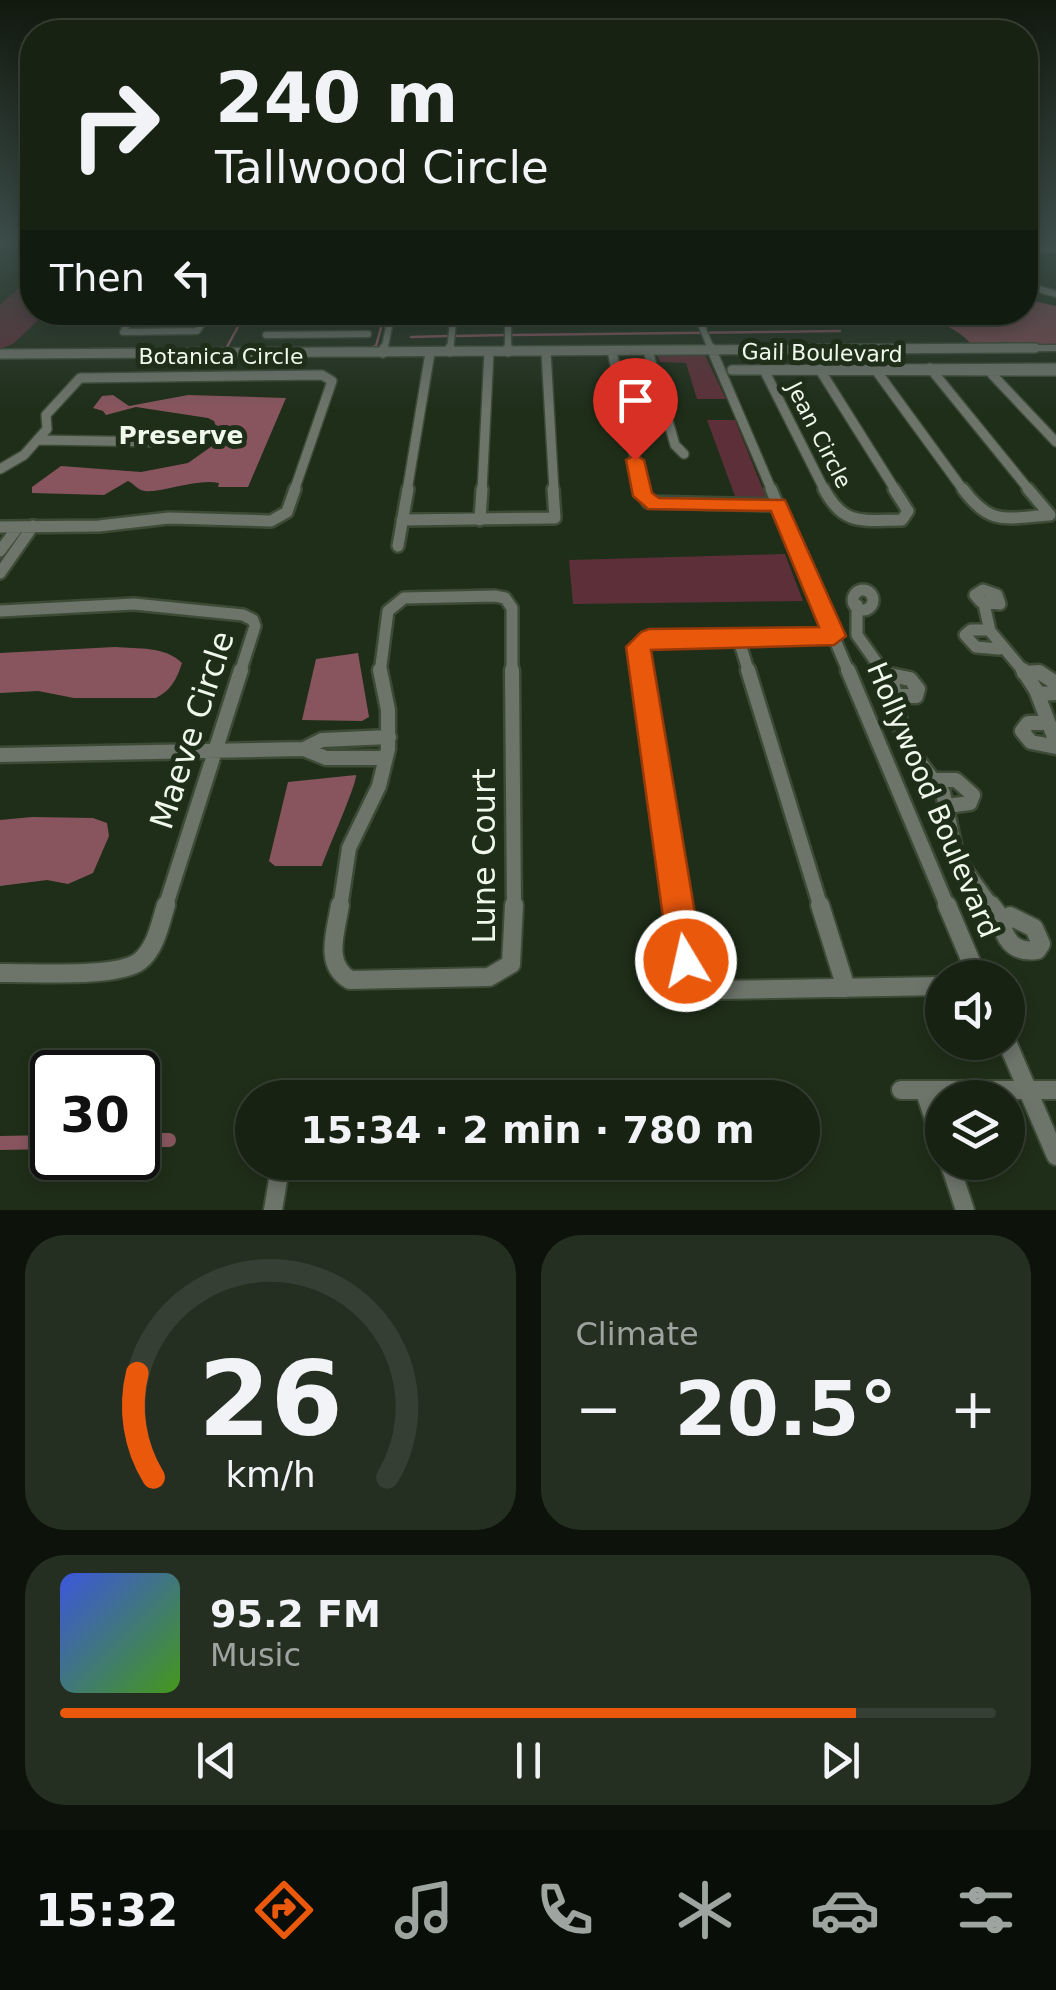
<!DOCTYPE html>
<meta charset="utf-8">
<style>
:root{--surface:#172213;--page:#242f21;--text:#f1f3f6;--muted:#9ea4a0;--line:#363f33;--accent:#ea580c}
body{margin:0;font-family:"DejaVu Sans",sans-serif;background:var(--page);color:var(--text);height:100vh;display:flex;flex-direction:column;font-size:38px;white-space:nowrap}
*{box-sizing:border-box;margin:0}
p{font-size:32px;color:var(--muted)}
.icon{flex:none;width:55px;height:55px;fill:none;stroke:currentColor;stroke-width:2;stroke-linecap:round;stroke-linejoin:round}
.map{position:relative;height:1210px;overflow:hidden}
.side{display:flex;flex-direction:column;gap:25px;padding:25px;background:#0d130a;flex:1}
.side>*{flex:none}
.guide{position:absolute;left:20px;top:20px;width:1018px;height:305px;border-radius:40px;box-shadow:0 5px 15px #0003,0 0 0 2px var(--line);background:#172213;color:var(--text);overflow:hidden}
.fabs{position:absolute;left:925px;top:960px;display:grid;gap:20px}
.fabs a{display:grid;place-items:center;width:100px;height:100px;border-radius:50%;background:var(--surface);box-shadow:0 5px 15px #0003,0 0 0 2px var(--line);font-size:50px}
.speed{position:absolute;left:30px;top:1050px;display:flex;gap:20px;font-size:50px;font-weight:700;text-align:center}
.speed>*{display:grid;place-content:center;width:130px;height:130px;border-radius:50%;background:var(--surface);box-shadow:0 5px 15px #0003,0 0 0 2px var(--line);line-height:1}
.speed .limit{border:5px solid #111;border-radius:15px;background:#fff;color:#111}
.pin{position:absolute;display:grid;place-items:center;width:85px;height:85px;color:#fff;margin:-102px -42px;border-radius:50% 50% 50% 0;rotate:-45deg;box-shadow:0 0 10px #0007}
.pin .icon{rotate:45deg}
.me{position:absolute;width:110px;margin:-55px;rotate:351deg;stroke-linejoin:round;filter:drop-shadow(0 0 8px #0008)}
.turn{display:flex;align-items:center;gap:35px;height:210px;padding:0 30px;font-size:45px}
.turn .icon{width:130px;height:130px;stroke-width:2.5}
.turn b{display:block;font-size:70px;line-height:85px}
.then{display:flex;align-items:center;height:95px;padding:0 30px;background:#0003;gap:20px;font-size:38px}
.big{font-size:75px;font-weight:800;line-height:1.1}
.side .card{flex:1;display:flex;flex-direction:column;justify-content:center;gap:15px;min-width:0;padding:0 35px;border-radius:40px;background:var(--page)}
.side .dial{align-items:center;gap:0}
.dial svg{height:260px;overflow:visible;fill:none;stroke:var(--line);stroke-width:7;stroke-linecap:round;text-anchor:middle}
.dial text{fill:var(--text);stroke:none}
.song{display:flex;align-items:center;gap:30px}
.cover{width:120px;height:120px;border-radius:15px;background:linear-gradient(135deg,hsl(230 70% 55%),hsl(100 70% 35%))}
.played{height:10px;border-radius:5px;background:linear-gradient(90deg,var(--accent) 85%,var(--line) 85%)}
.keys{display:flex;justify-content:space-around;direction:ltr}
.heat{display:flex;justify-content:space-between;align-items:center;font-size:55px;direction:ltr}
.side .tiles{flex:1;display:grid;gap:25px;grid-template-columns:1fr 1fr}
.card:last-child{grid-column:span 2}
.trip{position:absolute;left:235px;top:1080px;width:585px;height:100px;border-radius:50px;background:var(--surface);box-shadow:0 5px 15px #0003,0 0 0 2px var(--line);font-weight:800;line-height:100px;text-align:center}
.tab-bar{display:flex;height:160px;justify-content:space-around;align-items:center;background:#090e08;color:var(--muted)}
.tab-bar .icon{width:70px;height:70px}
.tab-bar .selected{color:var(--accent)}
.tab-bar b{font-size:45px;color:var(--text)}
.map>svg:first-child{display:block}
.green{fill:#5d3039}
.forest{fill:#794750}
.water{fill:#88555e}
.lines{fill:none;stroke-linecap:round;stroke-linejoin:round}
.stream{stroke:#88555e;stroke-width:2.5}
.canal{stroke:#88555e;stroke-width:14}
.minor-far4-casing{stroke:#3c4a36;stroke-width:9}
.minor-far3-casing{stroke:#3c4a36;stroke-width:12}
.minor-far2-casing{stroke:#3c4a36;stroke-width:16}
.minor-far1-casing{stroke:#3c4a36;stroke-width:19}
.minor-casing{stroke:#3c4a36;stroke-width:22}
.minor-far4{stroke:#6d746a;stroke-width:6}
.minor-far3{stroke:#6d746a;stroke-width:9}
.minor-far2{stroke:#6d746a;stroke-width:11}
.minor-far1{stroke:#6d746a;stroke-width:14}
.minor{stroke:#6d746a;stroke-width:18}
.route{fill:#ea580c;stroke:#983908;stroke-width:2.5}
.labels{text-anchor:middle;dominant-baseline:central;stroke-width:10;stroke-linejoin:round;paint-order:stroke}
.far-street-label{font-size:22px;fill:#eff8eb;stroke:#1f2e19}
.far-neighbourhood-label{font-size:25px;font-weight:bold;fill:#eff8eb;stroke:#1f2e19}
.street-label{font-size:28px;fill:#eff8eb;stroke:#1f2e19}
.near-street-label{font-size:32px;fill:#eff8eb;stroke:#1f2e19}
</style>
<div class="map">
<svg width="1056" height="1210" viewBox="0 0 1056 1210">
<rect width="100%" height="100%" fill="#1f2e19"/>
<path class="green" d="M32,276V312L46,313L13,344L0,349V305Z
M656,353H704L726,399H697L686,363L660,362Z
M707,420H735L766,497L736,499Z
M785,554L803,601L573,604L569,560Z"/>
<path class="forest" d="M1025,299L1056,306V344L972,345C953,322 913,312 883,314C872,315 864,322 853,323L847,315L856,312H1025Z"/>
<path class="water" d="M113,395L129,406L188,395L286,398L248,487H218L219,483C193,478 156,496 141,490C136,488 133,483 128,481L104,495L32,493V487L61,466L141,472L188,463L215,444L219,433L214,421L208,418L136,407L106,415L103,411L93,408L102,396Z
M115,647C138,649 165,646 182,663C177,679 171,690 156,698H74L38,691L0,693V653Z
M358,653L369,717L362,721L302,720L316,659Z
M356,775C357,784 328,849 322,866H275L269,861L288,782Z
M32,817L93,818L107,823L109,836L93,873L68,884L47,880L0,886V820Z"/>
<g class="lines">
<path class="stream" d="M512,335L840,331
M455,336L505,335
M411,337L447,336
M227,347L246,312
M369,348L376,346L384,317
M91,349H136
M144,349L203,348"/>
<path class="canal" d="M138,1140H169
M0,1143L52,1142"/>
<defs>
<path id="minor-far4" d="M0,246L7,241
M1025,250L1056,249
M1025,285L1056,294
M135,312L123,332L197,331L210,312
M508,312V351
M696,312L712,351
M352,313H392
M275,316L351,315
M508,319L799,316L803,312
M266,335L368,334
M384,351L392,312
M450,351L454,312
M595,351L1056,348"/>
<path id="minor-far3" d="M508,348V352
M711,348L772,491
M612,351L642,491
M648,351L675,445L684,454
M450,352V348
M546,352L554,491
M383,353L384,348
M0,354L1035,348
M930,368L1030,491
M1056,368L732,370L1056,371
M875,369L964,491
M987,369L1056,442
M764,370L825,491
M820,370L896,491
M37,440L165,442
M0,469L24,455L47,429L46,415L80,378L322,375L332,381L294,491
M407,491L430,353
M482,491L489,352"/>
<path id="minor-far2" d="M641,489L648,502L778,505
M771,489L849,673
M824,489C844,527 863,520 902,520L908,511L894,489
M963,489C991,527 1006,518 1050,515L1028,489
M402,520L555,518L553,489
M480,520L482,489
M0,527L99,526L169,518L271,521L287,512L295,489
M398,546L408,489
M0,551L18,527
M0,573L33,526
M983,590L997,595L1000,604L981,602L975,595Z
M853 600a10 10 0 1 1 20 0a10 10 0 1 1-20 0Z
M984,604L990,631L1025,673
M857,605V635L884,673
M0,611L134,604L243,615L253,620L255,626L240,673
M987,630H971L965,635L976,647L999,649
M738,637L749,673
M380,673L388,611L404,598L495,596L505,598L512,608V673
M642,673L638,647L649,638L834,636
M1029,673H1040"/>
<path id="minor-far1" d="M512,670L514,908
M642,670L678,908
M748,670L821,908
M848,670L948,908
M882,670L893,686L904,742L943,793L957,859L993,908
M1023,670L1036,690L1056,742
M1024,673L1039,672L1056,683
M885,674L910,679L918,689L916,696H896
M1038,694L1056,693
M1045,723H1028L1022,731L1031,742L1056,747
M304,749L326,758H386
M0,755L304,749L322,740L389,737
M936,780H956L973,795L970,803L947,806
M165,908L241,670
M340,908L349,848L379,786L388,749V710L380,670"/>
<path id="minor" d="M340,905C336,932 323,964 350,980L489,977L511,964L514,905
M677,905C683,943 679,971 717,990L942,986
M820,905L846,988
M947,905L978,978
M991,905L1003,921
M1010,916L1034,928L1041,944L1037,950C1018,953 1007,944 1002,926Z
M0,973C31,972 117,979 140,961C156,948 160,924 166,905
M1007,1042L1056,1156
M901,1090H1056
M925,1092L942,1143
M949,1162L965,1210
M273,1210L281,1162"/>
</defs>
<use href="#minor-far4" class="minor-far4-casing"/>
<use href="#minor-far3" class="minor-far3-casing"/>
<use href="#minor-far2" class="minor-far2-casing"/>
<use href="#minor-far1" class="minor-far1-casing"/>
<use href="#minor" class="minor-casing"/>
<use href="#minor-far4" class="minor-far4"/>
<use href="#minor-far3" class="minor-far3"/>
<use href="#minor-far2" class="minor-far2"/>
<use href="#minor-far1" class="minor-far1"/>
<use href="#minor" class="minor"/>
</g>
<linearGradient id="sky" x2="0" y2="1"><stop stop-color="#11190e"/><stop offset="0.59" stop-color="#3c4c49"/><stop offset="1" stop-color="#3c4c49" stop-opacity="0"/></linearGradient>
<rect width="1056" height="410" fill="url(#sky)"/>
<path class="route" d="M635,455L644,460L652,493L659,498L785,500L846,636L834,645L651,650L703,961L698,973L686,978L674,973L669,961L626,647L641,632L649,629L819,627L771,511L648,509L633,496L626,460Z"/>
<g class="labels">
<g class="far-street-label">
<text transform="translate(822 353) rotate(1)">Gail Boulevard</text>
<text x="221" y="356">Botanica Circle</text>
<text transform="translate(819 435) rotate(63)">Jean Circle</text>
</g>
<g class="far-neighbourhood-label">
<text x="181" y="435">Preserve</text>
</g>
<g class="street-label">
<text transform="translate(933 800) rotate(67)">Hollywood Boulevard</text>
</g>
<g class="near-street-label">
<text transform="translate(192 730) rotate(-72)">Maeve Circle</text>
<text transform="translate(484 856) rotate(-90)">Lune Court</text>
</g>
</g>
</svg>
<div class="fabs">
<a><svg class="icon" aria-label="sound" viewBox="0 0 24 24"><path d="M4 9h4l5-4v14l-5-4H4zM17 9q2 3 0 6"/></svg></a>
<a><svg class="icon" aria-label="layers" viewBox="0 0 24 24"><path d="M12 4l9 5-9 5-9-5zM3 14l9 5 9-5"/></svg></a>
</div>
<div class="speed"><div class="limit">30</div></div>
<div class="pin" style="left:635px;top:460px;background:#d93025"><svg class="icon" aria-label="arrive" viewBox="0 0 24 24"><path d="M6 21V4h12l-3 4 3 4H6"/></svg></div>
<svg class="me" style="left:686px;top:961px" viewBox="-20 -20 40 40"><circle r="17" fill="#ea580c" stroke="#fff" stroke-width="3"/><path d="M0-11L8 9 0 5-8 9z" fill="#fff"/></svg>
<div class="trip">15:34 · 2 min · 780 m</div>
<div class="guide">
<div class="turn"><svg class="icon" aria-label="right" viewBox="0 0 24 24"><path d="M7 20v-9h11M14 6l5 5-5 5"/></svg><div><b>240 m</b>Tallwood Circle</div></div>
<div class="then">Then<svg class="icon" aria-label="left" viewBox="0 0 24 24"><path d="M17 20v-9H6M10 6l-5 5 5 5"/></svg></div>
</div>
</div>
<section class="side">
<div class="tiles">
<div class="card dial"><svg viewBox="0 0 100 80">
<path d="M14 69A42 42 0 1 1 86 69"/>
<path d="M14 69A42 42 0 0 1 9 37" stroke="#ea580c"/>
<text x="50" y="56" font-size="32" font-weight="700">26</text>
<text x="50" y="72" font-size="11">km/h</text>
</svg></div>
<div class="card"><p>Climate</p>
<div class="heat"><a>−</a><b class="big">20.5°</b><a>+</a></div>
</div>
<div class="card">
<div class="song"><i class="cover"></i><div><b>95.2 FM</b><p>Music</p></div></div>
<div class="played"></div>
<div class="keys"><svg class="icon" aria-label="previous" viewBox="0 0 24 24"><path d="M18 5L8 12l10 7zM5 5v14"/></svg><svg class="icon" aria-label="pause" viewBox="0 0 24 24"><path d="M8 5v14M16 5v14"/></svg><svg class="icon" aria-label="next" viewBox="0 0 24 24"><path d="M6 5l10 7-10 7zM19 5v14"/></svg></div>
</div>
</div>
</section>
<nav class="tab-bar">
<b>15:32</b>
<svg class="icon selected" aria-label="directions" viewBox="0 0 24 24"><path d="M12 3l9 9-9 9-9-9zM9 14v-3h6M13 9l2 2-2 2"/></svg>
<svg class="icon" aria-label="music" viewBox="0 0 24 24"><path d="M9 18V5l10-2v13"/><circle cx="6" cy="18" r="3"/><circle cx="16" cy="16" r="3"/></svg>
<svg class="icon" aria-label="phone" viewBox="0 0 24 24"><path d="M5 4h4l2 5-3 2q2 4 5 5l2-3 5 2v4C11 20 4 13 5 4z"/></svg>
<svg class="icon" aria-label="climate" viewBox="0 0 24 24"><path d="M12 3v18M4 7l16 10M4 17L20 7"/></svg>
<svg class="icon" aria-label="car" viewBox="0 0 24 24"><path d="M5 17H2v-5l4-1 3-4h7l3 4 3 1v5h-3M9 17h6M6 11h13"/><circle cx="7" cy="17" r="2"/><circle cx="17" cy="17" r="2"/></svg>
<svg class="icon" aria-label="filters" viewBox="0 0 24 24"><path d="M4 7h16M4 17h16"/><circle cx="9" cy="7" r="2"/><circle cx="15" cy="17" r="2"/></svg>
</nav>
